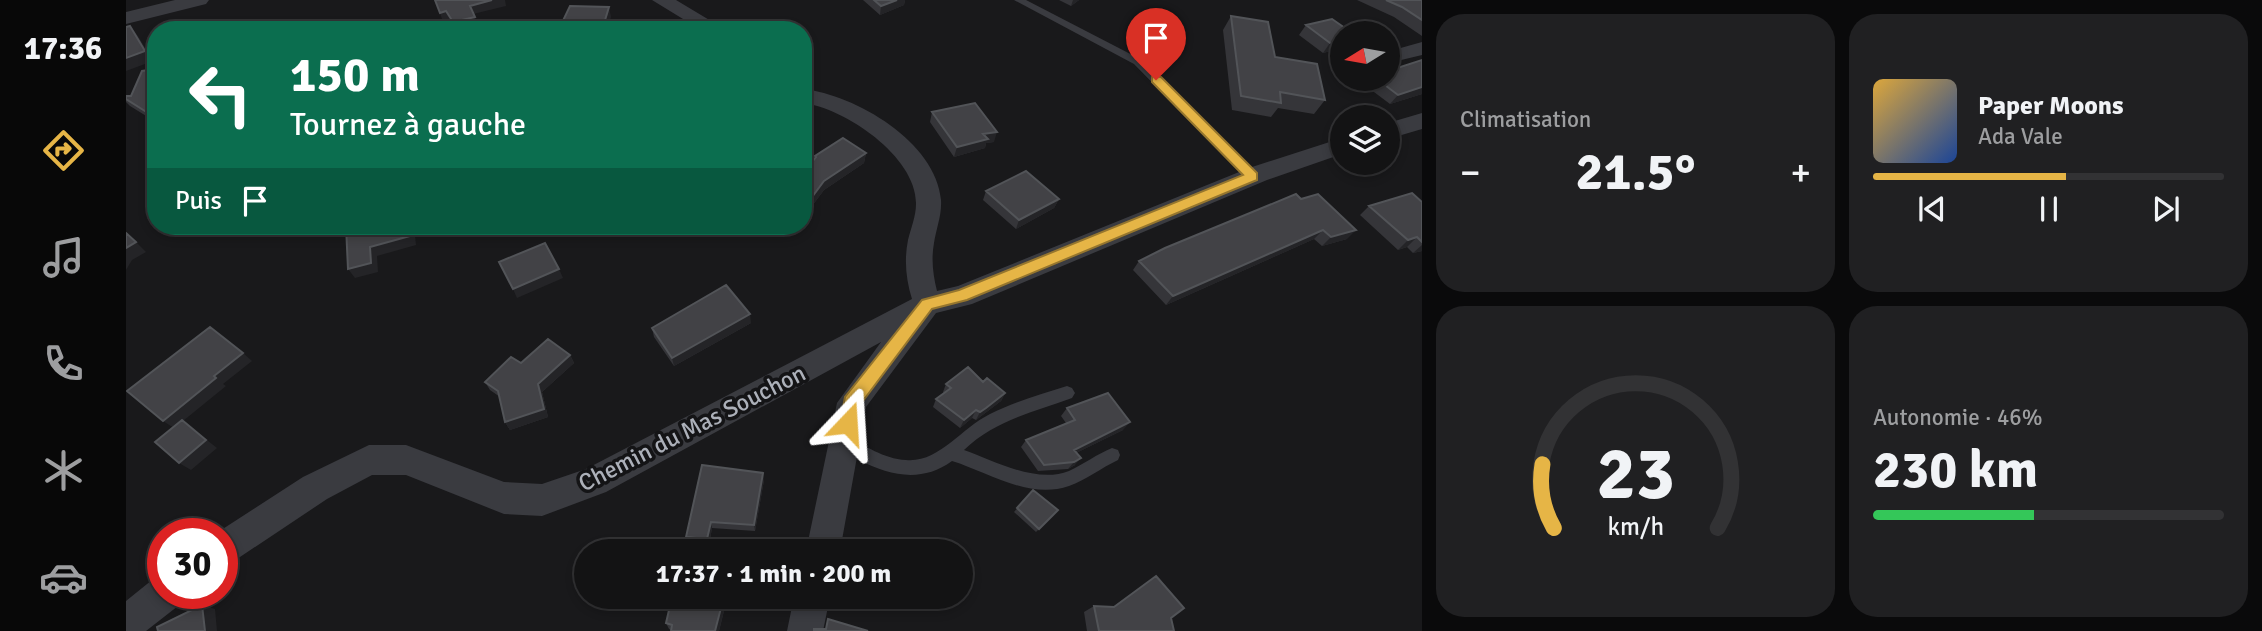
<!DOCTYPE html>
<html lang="fr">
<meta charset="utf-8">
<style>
:root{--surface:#131314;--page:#202022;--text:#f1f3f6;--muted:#9d9ea0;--line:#323234;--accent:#e6b546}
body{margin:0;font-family:Signika,sans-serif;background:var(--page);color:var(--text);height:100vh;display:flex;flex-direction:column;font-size:26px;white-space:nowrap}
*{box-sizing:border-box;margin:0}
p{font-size:23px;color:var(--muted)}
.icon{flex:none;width:38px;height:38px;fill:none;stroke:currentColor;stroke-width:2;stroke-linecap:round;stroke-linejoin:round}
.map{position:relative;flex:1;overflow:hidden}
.panel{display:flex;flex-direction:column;gap:14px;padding:14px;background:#0a0a0b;width:840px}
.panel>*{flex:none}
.hud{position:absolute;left:21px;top:21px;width:665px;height:214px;border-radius:28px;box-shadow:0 4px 10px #0003,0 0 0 2px var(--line);background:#0b6e4f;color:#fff;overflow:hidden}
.needle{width:46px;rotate:259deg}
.controls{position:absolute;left:1204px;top:21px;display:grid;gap:14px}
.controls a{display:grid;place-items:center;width:70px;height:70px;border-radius:50%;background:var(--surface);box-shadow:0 4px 10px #0003,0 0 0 2px var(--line);font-size:35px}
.speed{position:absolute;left:21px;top:518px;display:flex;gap:14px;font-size:35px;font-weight:700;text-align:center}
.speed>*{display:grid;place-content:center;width:91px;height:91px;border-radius:50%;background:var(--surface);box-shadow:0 4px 10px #0003,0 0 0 2px var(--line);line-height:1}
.speed .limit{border:10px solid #d22;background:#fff;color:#111}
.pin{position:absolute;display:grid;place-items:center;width:60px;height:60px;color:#fff;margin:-72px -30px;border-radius:50% 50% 50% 0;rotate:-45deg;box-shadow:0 0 7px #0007}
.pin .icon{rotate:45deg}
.me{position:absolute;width:77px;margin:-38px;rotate:20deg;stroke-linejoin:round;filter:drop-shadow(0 0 5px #0008)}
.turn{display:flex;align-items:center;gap:24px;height:147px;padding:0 28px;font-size:32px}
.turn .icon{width:91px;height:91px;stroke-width:2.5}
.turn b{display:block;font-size:49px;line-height:60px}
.then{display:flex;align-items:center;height:66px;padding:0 28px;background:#0003;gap:14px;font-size:26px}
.big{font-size:52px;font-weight:700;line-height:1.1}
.panel .tile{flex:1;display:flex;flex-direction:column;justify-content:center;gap:10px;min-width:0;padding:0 24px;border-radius:28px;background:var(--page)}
.panel .dial{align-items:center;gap:0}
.dial svg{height:182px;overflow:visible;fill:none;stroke:var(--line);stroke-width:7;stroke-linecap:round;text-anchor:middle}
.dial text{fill:var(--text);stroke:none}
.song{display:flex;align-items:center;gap:21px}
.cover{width:84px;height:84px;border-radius:10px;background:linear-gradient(135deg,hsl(40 70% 55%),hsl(220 70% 35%))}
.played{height:7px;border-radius:4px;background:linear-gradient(90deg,var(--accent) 55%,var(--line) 55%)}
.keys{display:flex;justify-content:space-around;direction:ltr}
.heat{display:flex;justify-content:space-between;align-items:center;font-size:38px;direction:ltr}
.charge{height:10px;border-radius:5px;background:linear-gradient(90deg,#34c759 46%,var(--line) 0)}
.panel .tiles{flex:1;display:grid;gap:14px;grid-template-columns:repeat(2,1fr)}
.trip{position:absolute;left:448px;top:539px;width:399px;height:70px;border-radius:35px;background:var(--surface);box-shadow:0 4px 10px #0003,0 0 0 2px var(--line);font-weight:700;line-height:70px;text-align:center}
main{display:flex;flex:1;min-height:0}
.tabs{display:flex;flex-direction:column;width:126px;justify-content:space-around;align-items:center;background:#080808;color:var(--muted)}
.tabs .icon{width:49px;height:49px}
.tabs .current{color:var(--accent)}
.tabs b{font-size:32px;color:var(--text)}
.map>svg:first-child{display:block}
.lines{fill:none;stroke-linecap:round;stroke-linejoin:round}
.service{fill:#3a3b40;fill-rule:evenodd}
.minor{fill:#3a3b40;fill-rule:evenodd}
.wall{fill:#353539}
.shaded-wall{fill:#242427}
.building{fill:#424246;stroke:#525458;stroke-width:2}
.route{fill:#e6b546;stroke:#96762e;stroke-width:2}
.labels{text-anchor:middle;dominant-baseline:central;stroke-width:7;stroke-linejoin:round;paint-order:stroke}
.street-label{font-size:24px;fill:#acb0b9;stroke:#141416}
</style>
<main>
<nav class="tabs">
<b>17:36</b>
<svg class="icon current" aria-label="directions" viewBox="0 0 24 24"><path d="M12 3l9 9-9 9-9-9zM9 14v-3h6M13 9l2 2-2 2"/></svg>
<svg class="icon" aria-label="music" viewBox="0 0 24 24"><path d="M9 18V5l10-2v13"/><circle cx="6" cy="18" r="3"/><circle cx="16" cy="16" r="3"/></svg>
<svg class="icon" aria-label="phone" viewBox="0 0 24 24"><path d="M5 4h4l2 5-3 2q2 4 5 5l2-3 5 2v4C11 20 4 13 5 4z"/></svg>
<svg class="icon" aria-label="climate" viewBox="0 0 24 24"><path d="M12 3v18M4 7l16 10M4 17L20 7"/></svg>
<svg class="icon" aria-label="car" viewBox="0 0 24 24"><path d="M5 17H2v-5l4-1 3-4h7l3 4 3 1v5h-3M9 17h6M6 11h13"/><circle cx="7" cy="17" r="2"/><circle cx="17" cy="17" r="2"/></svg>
</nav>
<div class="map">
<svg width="1296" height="631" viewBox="0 0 1296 631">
<rect width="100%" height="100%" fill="#19191b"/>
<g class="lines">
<path class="service" d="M888,0H900L1016,60L1130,174L1132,177L1130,180H1122L1008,64Z
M941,386L946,388L949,393L946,398C908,412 869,420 838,450C869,461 910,484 943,471C958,464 971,454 986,448L992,450L994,455L992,460C975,468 960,480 943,486C903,500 862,472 826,461C796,483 764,476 733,460C725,456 715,452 711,444L713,439L719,437C740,445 757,459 780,460C813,463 834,429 864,414C888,402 915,394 941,386Z"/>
<path class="minor" d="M49,0H83L80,4L0,24V12Z
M526,0H550L600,30H575Z
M1296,42V55L1271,61L1262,60V48L1271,49Z
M677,89C730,95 810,142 815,200C816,215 810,229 808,243C805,259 807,275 811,291L832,286L1123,168L1216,138V154L1141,180L846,304L810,313L740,407L714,551H680L711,403L755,342L480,492L416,516L378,514L280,475H246L201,499L108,561L96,566V534H89L177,477L243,445H280L378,482L416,484L460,469L786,299C780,280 778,260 782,240C785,228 790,216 790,204C791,157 719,108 677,103Z
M1296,113V129L1262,139V123Z
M37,576V593H57L52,606L20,631H0V601L26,580Z
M668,597H704L697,631H661Z"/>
</g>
<path class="wall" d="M737,0H779L778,5L754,15Z
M933,0H953L945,6Z
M1231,0H1296V36L1268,17Z
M1105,16L1149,57L1199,100L1188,114L1152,108L1145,117L1106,110L1097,30Z
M1009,25L1053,49L1026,55L1005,35Z
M1180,25L1216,33V48L1197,53L1173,35Z
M1296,60V94L1264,104L1240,86L1245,79H1262Z
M30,69V122L4,106L0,102V96H5Z
M806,112L868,142L860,143L859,148L828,157L804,122Z
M740,153L738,163L698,190L683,210L677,208V173L689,159V156Z
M860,191L933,199L928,208L890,229L857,200Z
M1170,194L1221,239L1196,246L1188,239L1040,305L1007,270L1013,261Z
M1296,202V251L1287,253L1281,247L1272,250L1234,215L1243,206Z
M625,323L548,366L528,337L526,328Z
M444,355L448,363L416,392L422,417L384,430L379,422L374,397L364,390L359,382L395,363Z
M857,382L879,393L875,401L850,420L846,418L834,428L807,407L810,399L818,393L817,392L820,384Z
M941,408L997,430L950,453L949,465L942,469L912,471L895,447L900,440L940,423L935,416Z
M638,480L629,531L586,528L583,545L562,543L560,537Z
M907,490L932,510L910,532L888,512Z
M1030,576L1045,618L1048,631H961L958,612L968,606L987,607Z
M546,597H597L596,604L598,611L593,631H545V630L543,629L540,623Z"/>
<path class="shaded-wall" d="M366,0H379L380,6L347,14L344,6Z
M771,0H779L778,5L754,15L755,6Z
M947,0H953L945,6Z
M483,7L485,17L481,30H476Z
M320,11L324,20L317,22L314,13Z
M349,17L352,26L336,30H330L327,22Z
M4,26L12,36L27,61L0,71V58Z
M1058,38L1053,49L1026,55L1031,45Z
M1216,40V48L1197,53L1204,43Z
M1296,87V94L1264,104L1272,95Z
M871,132L868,142L860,143L859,148L828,157L831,147L857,134Z
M740,153L738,163L698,190L683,210V201L698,181Z
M933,199L928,208L890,229L893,220Z
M283,226H288L290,245L251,256L252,272L229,278L222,269L244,247Z
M1197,230L1188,239L1040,305L1047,296Z
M1230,230L1221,239L1196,246L1205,237Z
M0,232L20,252L6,260L0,270Z
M1291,237L1281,247L1272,250L1282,240Z
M1296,245V251L1287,253Z
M433,269L437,278L391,298L387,289Z
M624,314L625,323L548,366L546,358Z
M117,353L126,361L97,384L100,386L57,421L91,448L65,470L53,463L48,428L37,421L88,376Z
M444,355L448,363L416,392L422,417L384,430L379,422L412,384Z
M879,393L875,401L850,420L854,412Z
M850,410L846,418L834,428L838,420Z
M1004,422L997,430L942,457L948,450Z
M955,458L949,465L942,469L948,462Z
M637,473L638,480L629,531L628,525Z
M585,522L586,528L583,545L581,539Z
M594,597H597L596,604L598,611L593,631H589Z
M76,605L89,609L91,631H79Z"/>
<path class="building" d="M309,0H366L344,6L349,17L327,22L320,11L314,13Z
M748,0H771L755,6Z
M1260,0H1296V20L1276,7Z
M444,6L483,7L476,30L433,29Z
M1105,16L1142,22L1149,57L1191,64L1199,100L1154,92L1155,103L1115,96Z
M1036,18L1058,38L1031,45L1009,25Z
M1206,19L1226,33H1216V40L1204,43L1180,25Z
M4,26L19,51L0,58V27Z
M1296,60V87L1272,95L1251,79H1262V71Z
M30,69V118L0,99V96H5L16,71Z
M849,103L871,132L857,134L862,139L831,147L806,112Z
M717,138L740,153L698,181L683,201L677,199V173L690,157L689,156Z
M900,171L933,199L893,220L860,191Z
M1286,193L1296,202V242L1291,237L1282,240L1243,206Z
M1170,194L1175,199L1192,194L1230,230L1205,237L1197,230L1047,296L1013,261L1039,248Z
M220,226H283L284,236L244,247L245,263L222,269Z
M0,233L10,242L0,248Z
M419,243L433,269L387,289L373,262Z
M600,285L624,314L546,358L526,328Z
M84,327L117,353L88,376L90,378L37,421L1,391Z
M422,339L444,355L412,384L418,409L379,422L372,391L359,382L385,357L395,363Z
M842,367L857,382L861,378L879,393L860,408L854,412L850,410L838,420L810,399L825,388L820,384Z
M982,393L1004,422L948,450L955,458L948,462L918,465L900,440L949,420L941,408Z
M56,420L80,440L53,463L29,442Z
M576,465L637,473L628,525L585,522L581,539L560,537Z
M907,490L932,510L913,529L891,508Z
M1030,576L1058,608L1045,618L1048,631H973L968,606L988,607Z
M546,597H594L593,603L596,604L589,631H545L546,625L540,623Z
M76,605L79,631H32L31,627Z
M702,619L742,631H688V629H700Z"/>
<path class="route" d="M1030,76L1035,77L1131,173V180L841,300L806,309L734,405L729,429L722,431L716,429L714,423L719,397L796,300L833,290L1117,175L1026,82V77Z"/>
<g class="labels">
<g class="street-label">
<text transform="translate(566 428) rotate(-27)">Chemin du Mas Souchon</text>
</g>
</g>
</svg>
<div class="controls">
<a><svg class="needle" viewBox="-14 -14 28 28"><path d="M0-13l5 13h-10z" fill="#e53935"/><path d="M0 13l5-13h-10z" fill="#9d9ea0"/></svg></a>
<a><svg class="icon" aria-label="layers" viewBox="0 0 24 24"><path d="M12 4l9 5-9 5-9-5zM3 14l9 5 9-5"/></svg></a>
</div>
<div class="speed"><div class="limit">30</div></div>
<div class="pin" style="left:1030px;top:80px;background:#d93025"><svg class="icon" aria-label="arrive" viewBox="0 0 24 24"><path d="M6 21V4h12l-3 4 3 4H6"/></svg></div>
<svg class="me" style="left:722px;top:423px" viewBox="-20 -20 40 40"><path d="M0-17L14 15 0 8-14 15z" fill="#e6b546" stroke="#fff" stroke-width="4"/></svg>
<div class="trip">17:37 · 1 min · 200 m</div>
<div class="hud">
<div class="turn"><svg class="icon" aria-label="left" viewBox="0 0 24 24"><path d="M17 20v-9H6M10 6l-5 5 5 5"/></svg><div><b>150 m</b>Tournez à gauche</div></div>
<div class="then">Puis<svg class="icon" aria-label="arrive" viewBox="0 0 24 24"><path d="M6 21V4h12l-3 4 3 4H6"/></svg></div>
</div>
</div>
<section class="panel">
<div class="tiles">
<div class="tile"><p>Climatisation</p>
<div class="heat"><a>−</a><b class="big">21.5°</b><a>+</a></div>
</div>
<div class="tile">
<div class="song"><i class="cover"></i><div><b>Paper Moons</b><p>Ada Vale</p></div></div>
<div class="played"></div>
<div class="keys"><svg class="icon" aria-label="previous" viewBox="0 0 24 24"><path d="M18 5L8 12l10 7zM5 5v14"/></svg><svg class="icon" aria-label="pause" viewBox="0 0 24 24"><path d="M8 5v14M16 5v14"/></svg><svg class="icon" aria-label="next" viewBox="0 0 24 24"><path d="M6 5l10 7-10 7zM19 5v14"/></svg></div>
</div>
<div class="tile dial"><svg viewBox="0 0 100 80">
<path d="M14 69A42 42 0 1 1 86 69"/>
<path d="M14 69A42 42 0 0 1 9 41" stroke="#e6b546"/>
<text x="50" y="56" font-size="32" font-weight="700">23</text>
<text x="50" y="72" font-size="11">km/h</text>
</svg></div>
<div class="tile"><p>Autonomie · 46%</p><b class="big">230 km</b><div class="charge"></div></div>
</div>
</section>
</main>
